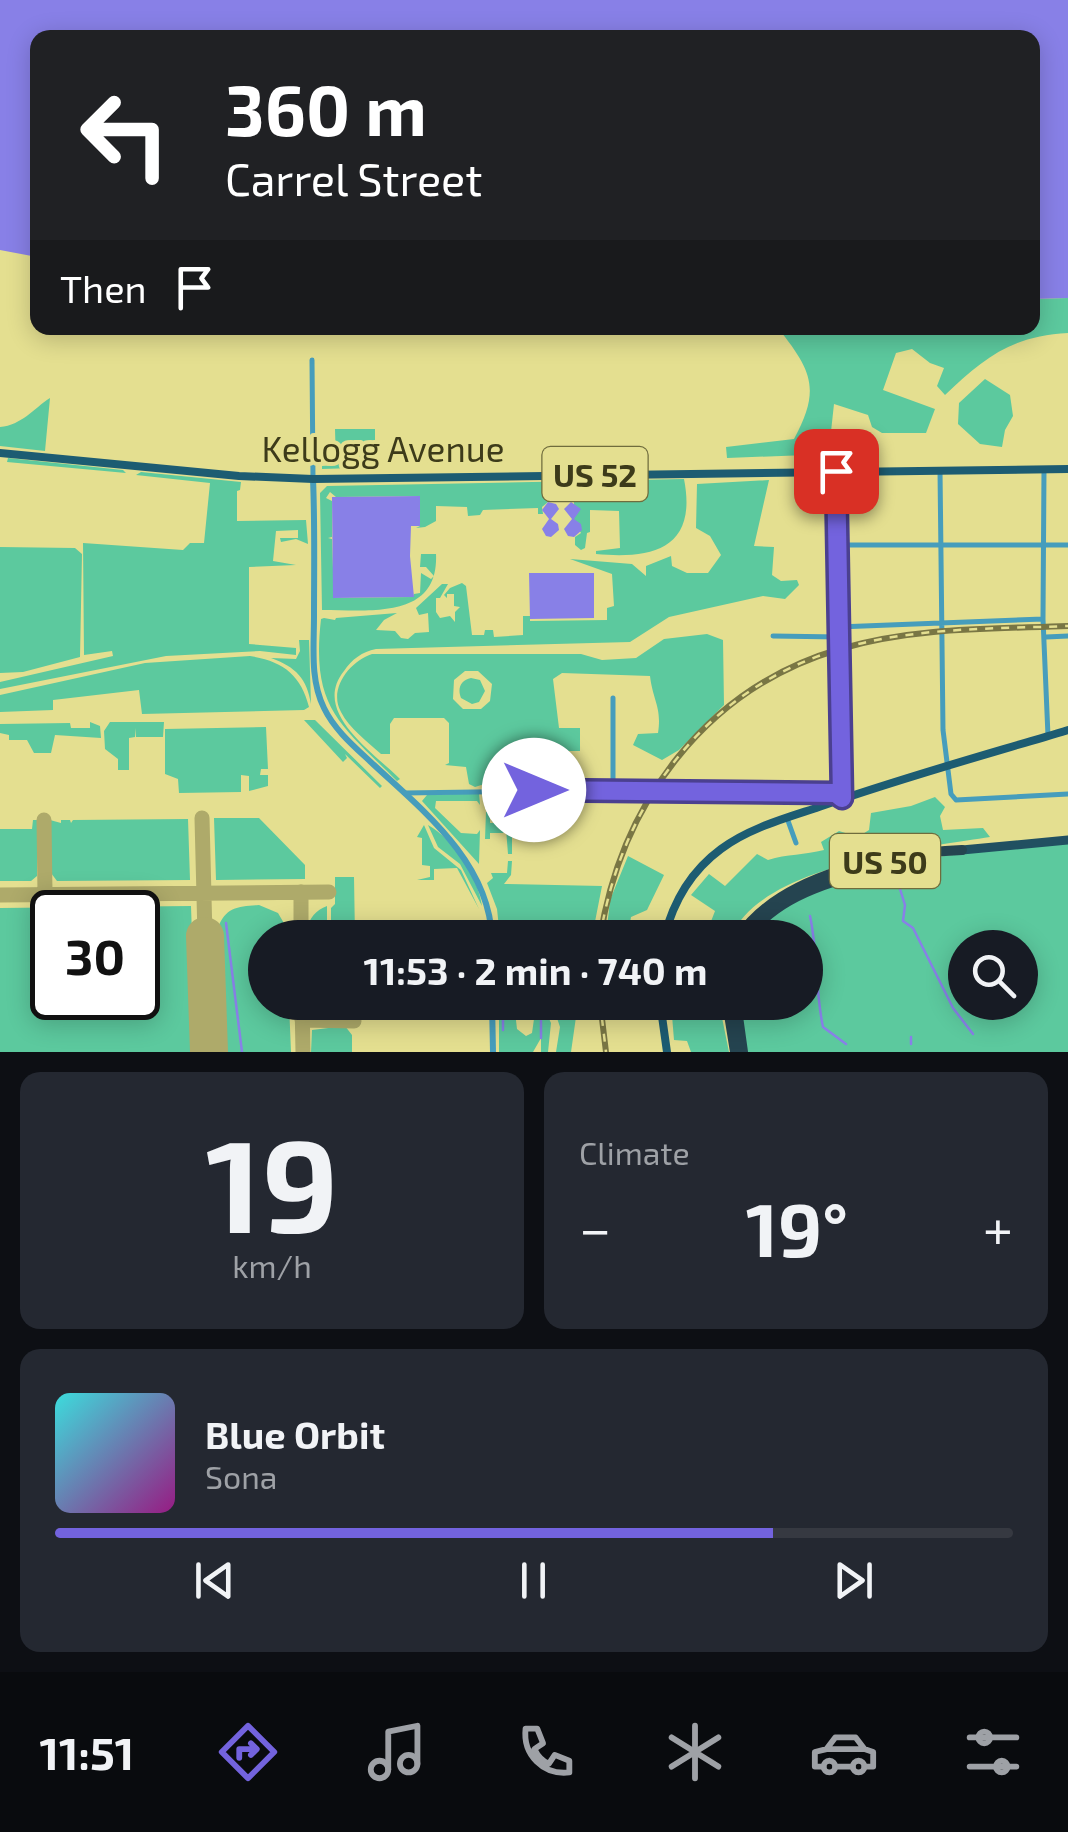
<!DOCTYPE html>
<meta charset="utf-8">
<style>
:root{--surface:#171b24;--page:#242831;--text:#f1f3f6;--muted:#9ea1a6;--line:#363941;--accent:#7363de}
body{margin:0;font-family:"Exo 2",sans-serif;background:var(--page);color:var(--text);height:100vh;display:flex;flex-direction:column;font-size:38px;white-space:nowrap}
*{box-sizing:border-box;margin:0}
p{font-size:32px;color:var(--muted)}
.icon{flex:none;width:55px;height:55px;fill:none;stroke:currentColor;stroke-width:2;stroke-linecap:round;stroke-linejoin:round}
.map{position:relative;height:1052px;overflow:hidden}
.side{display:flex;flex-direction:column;gap:20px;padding:20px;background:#0d0f14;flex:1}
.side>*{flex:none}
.banner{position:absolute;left:30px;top:30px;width:1010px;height:305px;border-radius:20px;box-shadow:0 5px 25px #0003;background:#202124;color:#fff;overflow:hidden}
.tools{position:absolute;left:948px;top:930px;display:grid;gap:20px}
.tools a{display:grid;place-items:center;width:90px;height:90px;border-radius:50%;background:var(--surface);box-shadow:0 5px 25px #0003;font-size:50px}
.speed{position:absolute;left:30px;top:890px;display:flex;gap:20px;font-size:50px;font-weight:700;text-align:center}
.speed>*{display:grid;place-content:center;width:130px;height:130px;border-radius:50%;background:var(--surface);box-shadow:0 5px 25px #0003;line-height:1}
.speed .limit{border:5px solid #111;border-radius:15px;background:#fff;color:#111}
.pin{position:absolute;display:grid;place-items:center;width:85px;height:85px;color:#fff;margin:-42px;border-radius:20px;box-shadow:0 5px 15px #0006}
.me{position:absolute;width:110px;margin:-55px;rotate:90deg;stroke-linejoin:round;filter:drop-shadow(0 0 8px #0008)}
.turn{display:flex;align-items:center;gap:35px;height:210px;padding:0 30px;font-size:45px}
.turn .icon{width:130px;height:130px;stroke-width:2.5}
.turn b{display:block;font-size:70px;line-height:85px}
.then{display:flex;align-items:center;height:95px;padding:0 30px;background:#0003;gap:20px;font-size:38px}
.big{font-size:75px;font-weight:700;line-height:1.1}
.side .card{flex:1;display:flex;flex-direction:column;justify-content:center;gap:15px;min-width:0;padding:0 35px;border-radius:20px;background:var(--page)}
.side .dial{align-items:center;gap:0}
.dial b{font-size:130px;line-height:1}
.song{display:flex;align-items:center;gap:30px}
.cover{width:120px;height:120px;border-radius:15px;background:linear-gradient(135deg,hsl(180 70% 55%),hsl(310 70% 35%))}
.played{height:10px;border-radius:5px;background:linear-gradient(90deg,var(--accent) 75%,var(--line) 75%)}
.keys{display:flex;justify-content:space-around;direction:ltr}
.heat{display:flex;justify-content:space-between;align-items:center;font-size:55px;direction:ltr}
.side .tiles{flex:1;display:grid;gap:20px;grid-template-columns:1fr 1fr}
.card:last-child{grid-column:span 2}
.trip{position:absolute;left:248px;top:920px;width:575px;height:100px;border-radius:50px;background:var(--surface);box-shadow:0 5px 25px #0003;font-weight:700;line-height:100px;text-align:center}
.menu{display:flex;height:160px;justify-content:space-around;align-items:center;background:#090b0e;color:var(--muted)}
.menu .icon{width:70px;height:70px}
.menu .on{color:var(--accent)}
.menu b{font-size:45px;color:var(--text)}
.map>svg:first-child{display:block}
.green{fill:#5cc99e;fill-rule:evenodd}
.water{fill:#8880e7}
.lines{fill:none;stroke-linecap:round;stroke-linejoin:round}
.stream{stroke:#8880e7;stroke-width:2.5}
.taxiway{stroke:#aeaa6a;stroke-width:15}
.runway{stroke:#aeaa6a;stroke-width:38}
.minor{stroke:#469dbc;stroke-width:5}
.tertiary{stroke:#469dbc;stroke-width:6}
.primary{stroke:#1d5c72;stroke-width:8}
.trunk{stroke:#215061;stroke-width:9}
.motorway{stroke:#254450;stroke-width:10}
.rail-casing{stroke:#797644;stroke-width:6}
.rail{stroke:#e4df90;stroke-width:2.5;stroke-dasharray:8;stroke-linecap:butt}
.route-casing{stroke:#4b4090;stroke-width:25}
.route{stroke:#7363de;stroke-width:18}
.labels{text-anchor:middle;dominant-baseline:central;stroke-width:8;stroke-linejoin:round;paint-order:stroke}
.shield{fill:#e4df90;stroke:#6f6c3d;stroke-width:2.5}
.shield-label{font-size:32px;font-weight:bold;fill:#3d3b1a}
.street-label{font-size:35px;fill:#3d3b1a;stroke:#e4df90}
</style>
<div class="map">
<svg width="1068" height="1052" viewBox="0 0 1068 1052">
<rect width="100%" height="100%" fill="#e4df90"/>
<path class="green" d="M1068,298V333C1011,336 984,358 945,395L937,386L944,368L930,363L912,349L896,353L883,390L935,409L926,433H882L872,427L868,415L834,404L829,450L807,455L727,458L726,447L794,439C821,389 812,371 778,328H1032L1033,299Z
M985,379L1010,395L1013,416L1005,430L1002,447L980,444L958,424L959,403Z
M50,398L45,451L0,446V427C22,425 33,409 50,398Z
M335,429H375V450L364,457L363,463H355V468L322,469V466L336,465Z
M8,458L123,470L126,473L7,462Z
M141,472L241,482L240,490L237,491V521L306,520L308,544L296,539L281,542L280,538H298V530L276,531L273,561L296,565L249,567V644L296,648V655L260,651L166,656L0,689V682L113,656L112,651L84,655L83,543L183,550L190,543H204L210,483L136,475Z
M684,479C698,550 651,559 596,554V551L620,548L619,511L590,510V532L587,533L585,548L581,550L575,545V537L581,533L573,520L574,502H548L542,507L543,514H538V508L483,510L480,515L468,516L467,507L436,506V521L425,527L416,528L420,526V496L336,497L330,492L326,498L332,501V537L328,538L332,539L334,598L413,597L414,594L420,593L421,573L431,579L434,576L426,567H420L421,554H436C439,620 370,610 322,610L320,493L327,486Z
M769,480L754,546L774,547L772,575L781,581L797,580L799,585L785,599L763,596L669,617L630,642L376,649C362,652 352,659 344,671C311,712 373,752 400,779L397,781C339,723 311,708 321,619L324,618L335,620L336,618L397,613L384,620L376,630L395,631L401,638L408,639L415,633L429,632L428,613L419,615L416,608L442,584H448L440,598H436V612L440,618L450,616L455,622V612L460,607L454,606V594H447V598L444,595L450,588L462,583L466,586L472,635H484L485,630H493L494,637L523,635V616H530V621L607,620V608L614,606L612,574L570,559L632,564L646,576V566L671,556L672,566L687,573H708L721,555L710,536L696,528L697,484Z
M0,547L75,548L82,554L80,657L23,672L0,673Z
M707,634L723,640L724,705L679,750L662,760L633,745L638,734L658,733C662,707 653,701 650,676L562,673L553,679L559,728H580V751H534L533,740H521L520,754L510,753V780L514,781V785L509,784L503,770H495L494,781L475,787L469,784L466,767L445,765L449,763V723L444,718H394L390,724V754H381C368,742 349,728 341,712C328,689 350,661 372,654H581L602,660L636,658L664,639ZM465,671H478L492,684L490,701L481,709H463L453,699L454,680Z
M299,640H309L311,704C307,679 296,667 271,658L296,659L300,651Z
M250,656C283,661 301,675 309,707L304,710L142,714L139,690L53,700V710L0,712V695L145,663Z
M471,678L480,680L485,691L479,702L472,704L461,698C457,688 461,680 471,678Z
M304,720H315L382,786L380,788L345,754L347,758L343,762Z
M90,722L100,726L101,738L55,735L51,753H34L27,740H9V735L0,733V724L70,723L71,728H90Z
M110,722H164L163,737H136L135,728V737L129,738V770H118V759L105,749L104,731Z
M266,727L268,769H261L260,775H268V786L249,791V776L241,775V792L179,793L178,779L165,774V729Z
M479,793L480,805L477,801H436L435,808L461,833L477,834L480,830L479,864L422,801L427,795Z
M500,797H517L512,801V854H508L506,829L503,833H490V839H485L486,812H490V823H504V801Z
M935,797L945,807L940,816L943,830L983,828L990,837C922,848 760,865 731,937H705L715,911L691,895L709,874L725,886L757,854L768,860C787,854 805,855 824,850L821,842L839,831L858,837L869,830L871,813L911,806Z
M214,818H259L305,865V879L216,880Z
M188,819L190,880L57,881L51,873L50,820L61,823V820H70L71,823L73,820Z
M33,820H37V876L31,881H0V829H32Z
M424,825L434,848L461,870L479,909L457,868L434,869V880H417L430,877V866L422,865V838L417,837Z
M428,825C454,840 478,877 482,906L460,864L438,847Z
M1068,840V1052H743L736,1003L805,1002V938L747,937L793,898L929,858ZM965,948H1020V1002H965Z
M628,856L664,875L647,910L631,917L628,935L631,937H606L610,900Z
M508,861H512L511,875L504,884L602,886L592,937H500L497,909L487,883L493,878L491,873H507Z
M335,877H354L355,937H339L331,926V908L335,904Z
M259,905L278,913L285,925L287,937L265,938V1002L289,1003L291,1052H222L218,928C225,907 239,906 259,905Z
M191,906L196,1052H0V908ZM52,912H138V998H52Z
M327,906V925L333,937H316L307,930C309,918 316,910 327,906Z
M309,1003H355L356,1007L346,1015L311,1013Z
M499,1003H514L517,1029L526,1036L532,1033L534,1019L524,1010L525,1003L533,1006L542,1003L551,1023L548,1052H541V1038L533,1052H499Z
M552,1003H578L571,1052H556L560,1027Z
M671,1003H719L729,1052H691L687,1041L674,1040Z
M345,1026L352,1035V1052H311L312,1030Z"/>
<path class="water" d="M0,0H1068V298L1033,299L1032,38H38L37,257L0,250Z
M420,496V526H411L410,556L414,597L333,598L332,497Z
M548,502L556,504L559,509L551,519L558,524L559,530L551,537L546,536L542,529L549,519L542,510Z
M571,502L581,509L574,519L581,524L582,530L574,537L568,536L564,529L572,519L564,509Z
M529,573H594V618L530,619Z"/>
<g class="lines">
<path class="stream" d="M900,889L905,905L903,921L913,928L953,1008L973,1034
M810,916C818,953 815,990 823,1027L846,1044
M226,923L242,1052
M541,1021V1038
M503,1030V1002
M911,1037V1044"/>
<path class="taxiway" d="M202,818L205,936
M44,820L45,894
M0,895L329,892
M301,938V892
M302,1002L303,1052
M302,1020L354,1021"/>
<path class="runway" d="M205,936L209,1052"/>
<path class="minor" d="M312,360L313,479
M1044,469L1043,619L1048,736
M940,470L943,730L951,794L956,800L1068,794
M837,545H1068
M838,627L1043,619
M773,636L839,637
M1046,637L1068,636
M613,790V698
M404,793L605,790L836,793L843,798L836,472
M787,818L796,843"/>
<path class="tertiary" d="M313,479C315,525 314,571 314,617C314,647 310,680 324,708C335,731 356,748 374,765C425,812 489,863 492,938
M492,1002L493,1052"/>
<path class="primary" d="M0,453L239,476L313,479L1068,469
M664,938C673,902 691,871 721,849C749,828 786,818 819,807C901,778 985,755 1068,730
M660,1002L667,1052"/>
<path class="trunk" d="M962,850L1068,840"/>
<path class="motorway" d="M738,938C780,874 890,853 962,850
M747,938C785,883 866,874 927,859
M727,1002L735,1052
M736,1002L743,1052"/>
<defs>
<path id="rail" d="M600,938C621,803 706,688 840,649C914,627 992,629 1068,626
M600,1002L606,1052"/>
</defs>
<use href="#rail" class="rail-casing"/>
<use href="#rail" class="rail"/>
</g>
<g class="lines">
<defs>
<path id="route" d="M534,790L836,793L842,798L836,471"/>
</defs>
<use href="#route" class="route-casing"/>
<use href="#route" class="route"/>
</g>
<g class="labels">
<g class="shield">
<rect x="542.5" y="447" width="105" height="54" rx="8"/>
<rect x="830" y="834" width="110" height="54" rx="8"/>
</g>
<g class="shield-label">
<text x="595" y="474">US 52</text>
<text x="885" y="861">US 50</text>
</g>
<g class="street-label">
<text x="383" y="448">Kellogg Avenue</text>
</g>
</g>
</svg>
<div class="tools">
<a><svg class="icon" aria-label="search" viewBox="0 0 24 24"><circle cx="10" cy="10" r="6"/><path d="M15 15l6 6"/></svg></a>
</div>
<div class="speed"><div class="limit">30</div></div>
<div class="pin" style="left:836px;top:471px;background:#d93025"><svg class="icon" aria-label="arrive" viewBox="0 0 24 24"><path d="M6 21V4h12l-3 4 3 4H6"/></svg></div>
<svg class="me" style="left:534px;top:790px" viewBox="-20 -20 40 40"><circle r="19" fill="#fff"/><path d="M0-13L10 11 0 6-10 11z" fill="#7363de"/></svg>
<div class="trip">11:53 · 2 min · 740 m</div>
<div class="banner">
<div class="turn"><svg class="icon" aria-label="left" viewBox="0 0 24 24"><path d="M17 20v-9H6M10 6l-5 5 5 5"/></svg><div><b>360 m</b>Carrel Street</div></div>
<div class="then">Then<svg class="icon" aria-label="arrive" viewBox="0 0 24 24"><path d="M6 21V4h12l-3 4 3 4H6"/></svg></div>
</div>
</div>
<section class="side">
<div class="tiles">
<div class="card dial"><b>19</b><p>km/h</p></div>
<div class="card"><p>Climate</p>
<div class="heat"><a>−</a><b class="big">19°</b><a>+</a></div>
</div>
<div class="card">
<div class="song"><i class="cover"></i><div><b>Blue Orbit</b><p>Sona</p></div></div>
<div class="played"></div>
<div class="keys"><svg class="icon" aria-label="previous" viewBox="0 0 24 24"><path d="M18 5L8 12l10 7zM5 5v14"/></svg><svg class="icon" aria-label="pause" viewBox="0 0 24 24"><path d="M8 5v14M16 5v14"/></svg><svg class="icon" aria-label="next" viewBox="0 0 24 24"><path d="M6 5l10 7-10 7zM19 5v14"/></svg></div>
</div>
</div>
</section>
<nav class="menu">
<b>11:51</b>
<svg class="icon on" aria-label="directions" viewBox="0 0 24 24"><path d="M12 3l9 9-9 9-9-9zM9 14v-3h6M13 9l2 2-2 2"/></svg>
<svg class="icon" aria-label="music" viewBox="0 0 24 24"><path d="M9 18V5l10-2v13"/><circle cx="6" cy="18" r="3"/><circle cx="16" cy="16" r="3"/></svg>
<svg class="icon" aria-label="phone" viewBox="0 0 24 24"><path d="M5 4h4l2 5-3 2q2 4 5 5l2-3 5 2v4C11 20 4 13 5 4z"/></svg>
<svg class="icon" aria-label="climate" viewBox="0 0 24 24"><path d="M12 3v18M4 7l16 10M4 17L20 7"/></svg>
<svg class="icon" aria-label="car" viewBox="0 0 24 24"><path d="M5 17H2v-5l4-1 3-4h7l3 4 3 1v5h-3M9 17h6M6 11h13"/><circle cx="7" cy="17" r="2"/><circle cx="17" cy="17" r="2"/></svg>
<svg class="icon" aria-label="filters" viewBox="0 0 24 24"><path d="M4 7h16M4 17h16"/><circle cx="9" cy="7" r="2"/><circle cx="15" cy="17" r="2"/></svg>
</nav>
